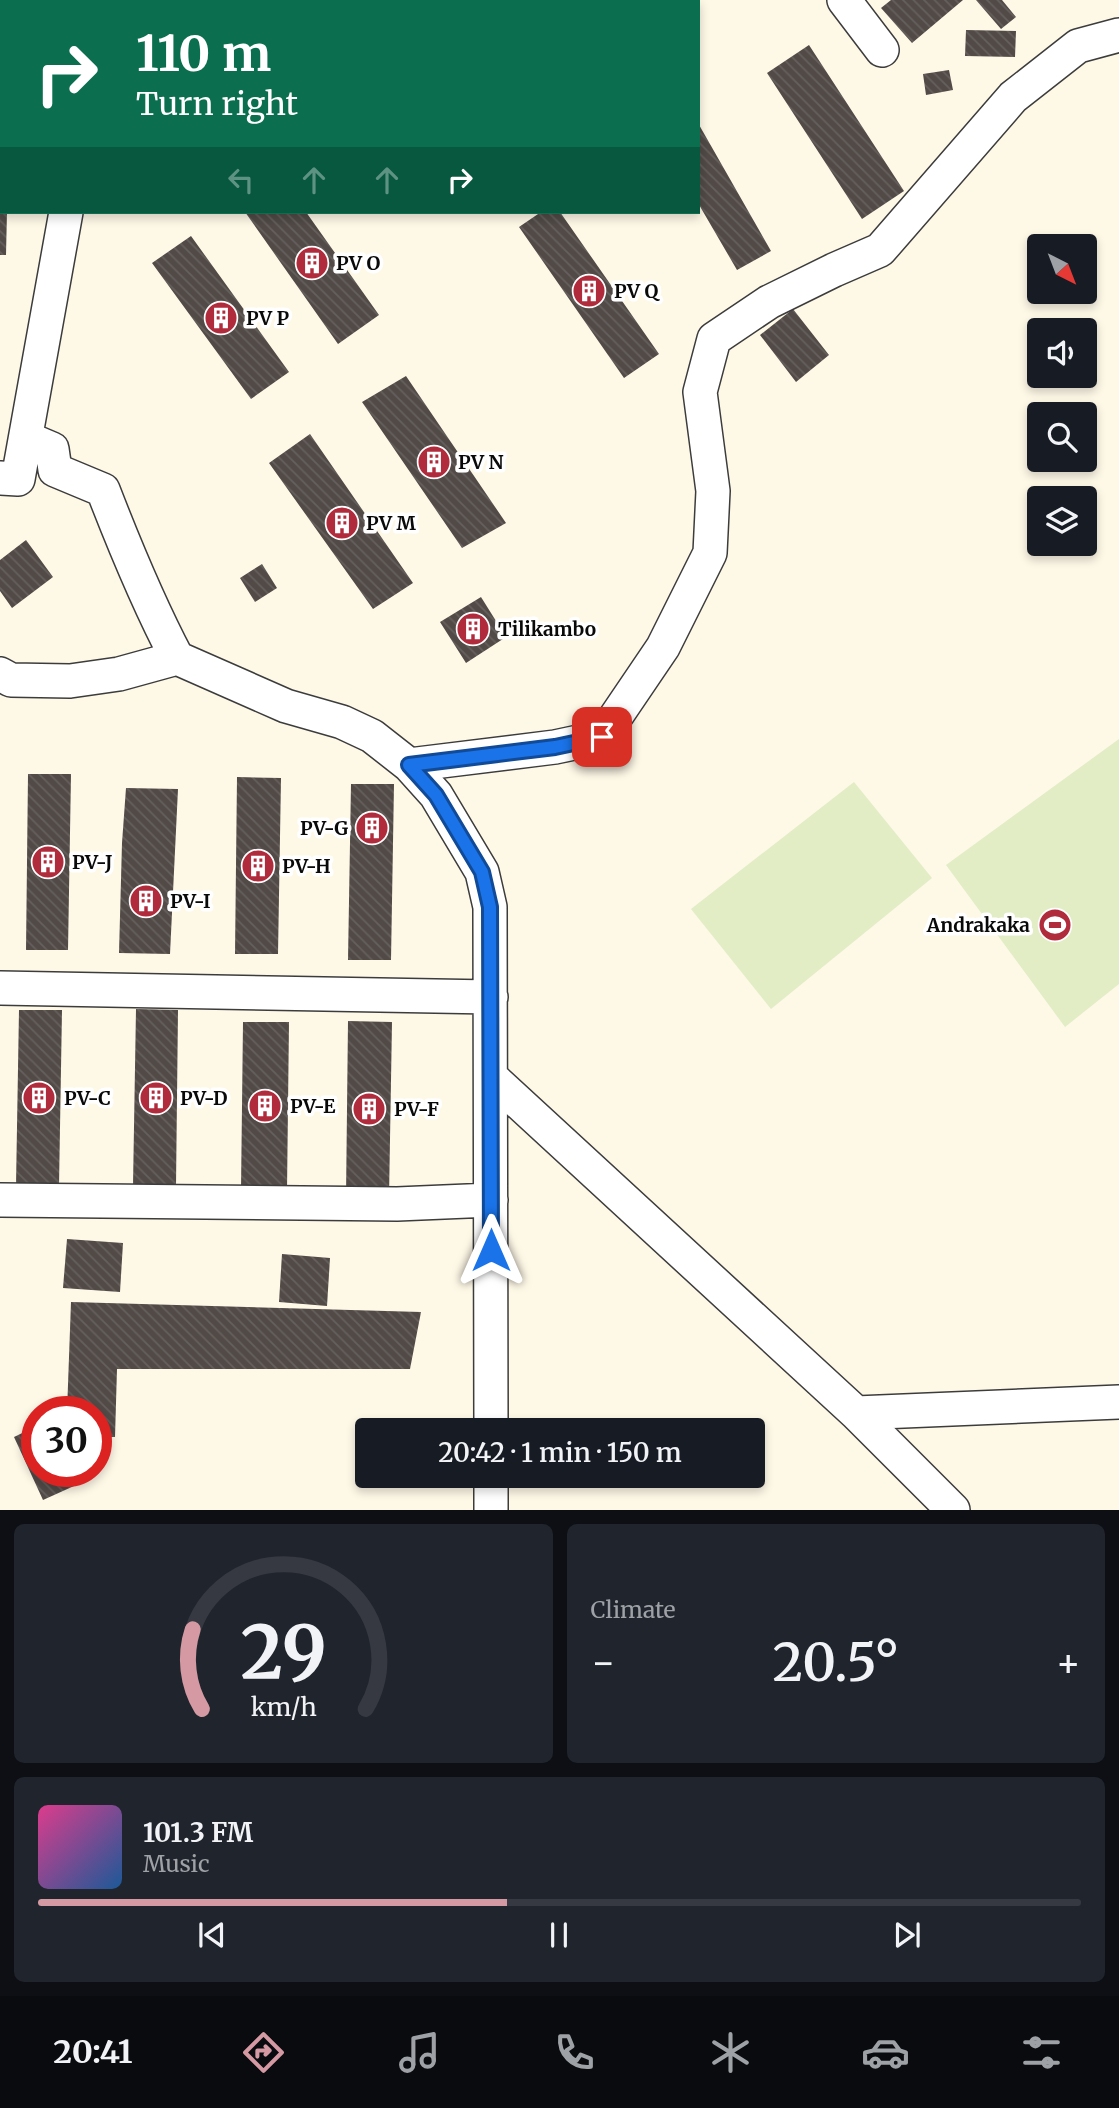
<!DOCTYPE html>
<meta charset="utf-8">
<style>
:root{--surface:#171b24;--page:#20242c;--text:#f1f3f6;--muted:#9ea1a6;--line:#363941;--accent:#d499a2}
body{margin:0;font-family:Merriweather,serif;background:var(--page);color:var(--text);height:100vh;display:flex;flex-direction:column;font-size:26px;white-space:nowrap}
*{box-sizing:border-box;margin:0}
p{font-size:23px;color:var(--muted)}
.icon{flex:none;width:38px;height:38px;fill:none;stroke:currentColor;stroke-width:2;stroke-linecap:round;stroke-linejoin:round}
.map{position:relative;height:1510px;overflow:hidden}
.drawer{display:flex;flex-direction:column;gap:14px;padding:14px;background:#0d0f14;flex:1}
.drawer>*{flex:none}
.top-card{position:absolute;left:0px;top:0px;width:700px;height:214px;box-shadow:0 4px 10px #0003;background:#0b6e4f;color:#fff;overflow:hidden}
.needle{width:46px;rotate:138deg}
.controls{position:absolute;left:1027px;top:234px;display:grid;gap:14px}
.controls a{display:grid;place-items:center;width:70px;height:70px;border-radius:7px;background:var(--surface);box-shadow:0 4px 10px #0003;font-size:35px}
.speed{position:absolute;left:21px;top:1396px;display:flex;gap:14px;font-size:35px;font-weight:700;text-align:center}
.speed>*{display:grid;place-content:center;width:91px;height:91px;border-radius:50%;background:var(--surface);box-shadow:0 4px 10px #0003;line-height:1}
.speed .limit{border:10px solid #d22;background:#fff;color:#111}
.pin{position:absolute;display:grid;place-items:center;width:60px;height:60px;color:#fff;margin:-30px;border-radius:14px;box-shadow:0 4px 10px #0006}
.me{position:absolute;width:77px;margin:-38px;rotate:0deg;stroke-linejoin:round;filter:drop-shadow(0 0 5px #0008)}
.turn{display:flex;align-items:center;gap:24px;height:147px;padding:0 21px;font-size:32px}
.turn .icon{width:91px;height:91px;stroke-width:2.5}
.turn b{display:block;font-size:49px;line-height:60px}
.lanes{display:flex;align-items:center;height:66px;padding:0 21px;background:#0003;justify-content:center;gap:35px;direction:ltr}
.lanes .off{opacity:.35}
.big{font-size:52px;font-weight:600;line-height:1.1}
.drawer .widget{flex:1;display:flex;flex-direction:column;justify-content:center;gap:10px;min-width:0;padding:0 24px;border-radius:10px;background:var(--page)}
.drawer .dial{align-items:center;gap:0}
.dial svg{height:182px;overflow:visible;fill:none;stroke:var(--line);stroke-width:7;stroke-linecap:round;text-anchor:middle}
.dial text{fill:var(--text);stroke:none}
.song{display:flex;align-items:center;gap:21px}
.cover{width:84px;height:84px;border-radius:10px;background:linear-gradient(135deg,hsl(330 70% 55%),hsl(210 70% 35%))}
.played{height:7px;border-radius:4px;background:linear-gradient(90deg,var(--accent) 45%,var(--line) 45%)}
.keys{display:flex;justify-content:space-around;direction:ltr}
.heat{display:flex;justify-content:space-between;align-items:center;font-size:38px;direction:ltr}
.drawer .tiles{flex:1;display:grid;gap:14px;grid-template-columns:1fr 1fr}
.widget:last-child{grid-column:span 2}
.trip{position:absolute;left:355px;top:1418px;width:410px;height:70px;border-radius:7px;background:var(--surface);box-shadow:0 4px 10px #0003;font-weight:600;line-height:70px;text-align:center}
.tabs{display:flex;height:112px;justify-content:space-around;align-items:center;background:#090b0e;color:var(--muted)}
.tabs .icon{width:49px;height:49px}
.tabs .on{color:var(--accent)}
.tabs b{font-size:32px;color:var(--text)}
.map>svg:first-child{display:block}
.pitch{fill:#e2edc5}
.building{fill:url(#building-back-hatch)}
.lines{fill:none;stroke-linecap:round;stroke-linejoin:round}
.minor-casing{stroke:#3c3c3c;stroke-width:36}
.minor{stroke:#fff;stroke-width:33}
.route-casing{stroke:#114b97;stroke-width:18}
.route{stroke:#1a73e8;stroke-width:12}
.labels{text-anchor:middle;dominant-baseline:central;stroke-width:7;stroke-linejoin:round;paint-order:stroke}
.poi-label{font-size:19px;font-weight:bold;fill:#090909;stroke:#fff;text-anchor:start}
</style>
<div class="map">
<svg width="1119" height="1510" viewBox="0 0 1119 1510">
<defs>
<pattern id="building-back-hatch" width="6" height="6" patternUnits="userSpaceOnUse" patternTransform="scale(1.75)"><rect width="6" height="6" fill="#514a47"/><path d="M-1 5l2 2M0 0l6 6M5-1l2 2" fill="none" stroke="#655f5d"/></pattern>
</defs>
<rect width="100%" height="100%" fill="#fef8e7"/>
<path class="pitch" d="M1119,739V984L1065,1027L946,865Z
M854,782L932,878L771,1009L691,909Z"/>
<path class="building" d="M891,0H963L912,43L881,8Z
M976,0H1002L1016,17L1001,29Z
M966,30L1016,31L1015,57L965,56Z
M809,45L904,191L862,219L767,73Z
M949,70L953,90L926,95L923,74Z
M698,123L771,251L737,270L698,203Z
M0,212H7L6,255H0Z
M245,212H306L379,315L338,344Z
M541,212H560L659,354L624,378L519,227Z
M191,236L289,372L251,399L152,263Z
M793,309L829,355L796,382L760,335Z
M406,376L506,523L462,548L362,402Z
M310,434L413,583L373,609L269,463Z
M26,540L53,577L12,608L0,591V560Z
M262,564L277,588L255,602L240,578Z
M481,597L506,637L466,663L440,622Z
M28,774H71L68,950H26Z
M237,777L281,778L278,954H235Z
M351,784H394L391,960H348Z
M126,788L178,789L170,954L119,953L122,843Z
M136,1009L178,1010L176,1186H133Z
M19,1010H62L59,1187L16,1186Z
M348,1021L392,1022L389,1198L346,1197Z
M243,1022H289L287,1190H241Z
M67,1239L123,1243L120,1292L63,1288Z
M282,1254L330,1258L327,1306L279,1302Z
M71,1302L421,1312L410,1369H117L115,1437H96V1412H67Z
M37,1426V1472H67L74,1486L43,1500L14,1437Z"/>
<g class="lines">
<defs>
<path id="minor" d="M844,0L882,50
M102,2V0
M136,2L139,0
M0,28H2
M26,438L52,449L55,470L103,490C125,547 148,603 177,658
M0,478L18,479L66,212
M0,674L11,680L70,681L119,674L177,658L286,706L342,722L372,736L409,765L436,795L482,872L490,907L491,1430
M409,765L555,747L602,737L663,647L710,553L713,491L700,392L714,339L769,302L834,270L880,250L1013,97L1078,46L1119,35
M0,988L491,997
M491,1077L856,1413L1119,1402
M0,1200L397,1204L491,1200
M856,1413L953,1510
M491,1475V1510"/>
</defs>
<use href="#minor" class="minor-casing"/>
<use href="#minor" class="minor"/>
</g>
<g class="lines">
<defs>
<path id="route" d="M491,1250L490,907L482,872L436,795L409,765L555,747L602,737"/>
</defs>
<use href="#route" class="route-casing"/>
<use href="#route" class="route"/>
</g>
<defs>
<symbol id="building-disc" viewBox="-11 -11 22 22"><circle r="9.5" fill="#b02b3c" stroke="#fff"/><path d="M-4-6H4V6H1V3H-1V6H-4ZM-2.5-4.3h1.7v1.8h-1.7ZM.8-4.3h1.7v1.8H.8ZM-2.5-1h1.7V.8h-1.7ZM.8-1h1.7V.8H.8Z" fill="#fff"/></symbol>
<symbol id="stadium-disc" viewBox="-11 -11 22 22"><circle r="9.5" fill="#b02b3c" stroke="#fff"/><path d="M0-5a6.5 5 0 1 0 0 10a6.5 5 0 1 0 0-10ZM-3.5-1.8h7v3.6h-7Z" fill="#fff"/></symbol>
</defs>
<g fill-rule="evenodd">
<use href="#building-disc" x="293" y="244" width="38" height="38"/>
<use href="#building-disc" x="570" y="272" width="38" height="38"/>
<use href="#building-disc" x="202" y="299" width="38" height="38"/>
<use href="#building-disc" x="415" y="443" width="38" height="38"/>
<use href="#building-disc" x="323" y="504" width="38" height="38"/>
<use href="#building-disc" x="454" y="610" width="38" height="38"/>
<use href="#building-disc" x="353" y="809" width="38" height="38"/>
<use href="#building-disc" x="29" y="843" width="38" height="38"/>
<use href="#building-disc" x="239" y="847" width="38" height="38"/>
<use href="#building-disc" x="127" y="882" width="38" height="38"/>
<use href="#stadium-disc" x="1036" y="906" width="38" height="38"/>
<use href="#building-disc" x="20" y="1079" width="38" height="38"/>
<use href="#building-disc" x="137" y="1079" width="38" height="38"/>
<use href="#building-disc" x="246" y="1087" width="38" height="38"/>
<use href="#building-disc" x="350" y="1090" width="38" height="38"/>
</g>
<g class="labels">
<g class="poi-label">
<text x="336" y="263">PV O</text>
<text x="614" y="291">PV Q</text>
<text x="246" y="318">PV P</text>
<text x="458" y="462">PV N</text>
<text x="366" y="523">PV M</text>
<text x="498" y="629">Tilikambo</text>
<text x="348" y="828" text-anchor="end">PV-G</text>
<text x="72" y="862">PV-J</text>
<text x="282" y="866">PV-H</text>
<text x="170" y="901">PV-I</text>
<text x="1030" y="925" text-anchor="end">Andrakaka</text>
<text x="64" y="1098">PV-C</text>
<text x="180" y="1098">PV-D</text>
<text x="290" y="1106">PV-E</text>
<text x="394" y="1109">PV-F</text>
</g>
</g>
</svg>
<div class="controls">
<a><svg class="needle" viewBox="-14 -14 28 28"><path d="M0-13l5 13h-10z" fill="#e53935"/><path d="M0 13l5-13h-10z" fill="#9ea1a6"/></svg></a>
<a><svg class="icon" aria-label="sound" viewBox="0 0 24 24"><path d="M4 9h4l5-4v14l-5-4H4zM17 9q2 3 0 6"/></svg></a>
<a><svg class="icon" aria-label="search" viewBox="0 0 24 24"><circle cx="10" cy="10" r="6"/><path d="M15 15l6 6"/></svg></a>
<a><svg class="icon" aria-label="layers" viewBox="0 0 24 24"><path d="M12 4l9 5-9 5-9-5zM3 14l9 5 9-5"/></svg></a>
</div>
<div class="speed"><div class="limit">30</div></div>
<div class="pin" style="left:602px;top:737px;background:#d93025"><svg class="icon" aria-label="arrive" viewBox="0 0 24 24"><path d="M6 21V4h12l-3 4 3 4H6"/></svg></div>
<svg class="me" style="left:491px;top:1250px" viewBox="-20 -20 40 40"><path d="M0-17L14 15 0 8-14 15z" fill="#1a73e8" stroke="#fff" stroke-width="4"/></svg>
<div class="trip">20:42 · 1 min · 150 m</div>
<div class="top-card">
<div class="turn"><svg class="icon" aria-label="right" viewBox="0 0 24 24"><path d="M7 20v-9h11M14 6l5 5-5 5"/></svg><div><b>110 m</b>Turn right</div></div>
<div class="lanes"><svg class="icon off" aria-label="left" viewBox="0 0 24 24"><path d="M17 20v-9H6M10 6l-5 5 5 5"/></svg><svg class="icon off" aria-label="ahead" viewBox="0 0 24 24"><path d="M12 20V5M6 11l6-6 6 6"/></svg><svg class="icon off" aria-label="ahead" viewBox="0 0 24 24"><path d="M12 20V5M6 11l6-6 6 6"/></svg><svg class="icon" aria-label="right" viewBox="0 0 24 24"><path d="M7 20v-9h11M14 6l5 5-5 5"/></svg></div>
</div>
</div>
<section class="drawer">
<div class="tiles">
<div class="widget dial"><svg viewBox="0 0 100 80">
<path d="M14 69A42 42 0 1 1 86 69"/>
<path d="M14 69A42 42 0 0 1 10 34" stroke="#d499a2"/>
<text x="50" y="56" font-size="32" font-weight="700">29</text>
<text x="50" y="72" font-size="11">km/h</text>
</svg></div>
<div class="widget"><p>Climate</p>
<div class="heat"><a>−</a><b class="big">20.5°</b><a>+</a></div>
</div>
<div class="widget">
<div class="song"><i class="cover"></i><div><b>101.3 FM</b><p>Music</p></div></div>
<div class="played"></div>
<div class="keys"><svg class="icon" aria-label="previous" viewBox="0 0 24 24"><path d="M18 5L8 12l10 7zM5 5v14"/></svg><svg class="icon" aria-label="pause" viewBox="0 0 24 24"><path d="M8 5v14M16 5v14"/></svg><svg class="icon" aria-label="next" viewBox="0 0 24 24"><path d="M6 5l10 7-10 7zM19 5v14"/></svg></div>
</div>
</div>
</section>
<nav class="tabs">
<b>20:41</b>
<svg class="icon on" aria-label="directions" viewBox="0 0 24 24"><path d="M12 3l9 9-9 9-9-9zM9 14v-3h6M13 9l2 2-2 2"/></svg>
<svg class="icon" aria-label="music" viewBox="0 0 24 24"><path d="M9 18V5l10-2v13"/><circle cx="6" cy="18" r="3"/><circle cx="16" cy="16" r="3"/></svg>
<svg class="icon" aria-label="phone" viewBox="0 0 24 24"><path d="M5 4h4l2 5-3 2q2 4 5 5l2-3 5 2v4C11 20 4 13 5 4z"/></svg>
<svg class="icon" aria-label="climate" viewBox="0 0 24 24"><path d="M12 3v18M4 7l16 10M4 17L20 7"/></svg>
<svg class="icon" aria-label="car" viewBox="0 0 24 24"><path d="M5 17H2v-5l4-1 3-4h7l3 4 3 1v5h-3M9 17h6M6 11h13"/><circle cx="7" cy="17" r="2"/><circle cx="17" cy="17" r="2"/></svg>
<svg class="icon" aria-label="filters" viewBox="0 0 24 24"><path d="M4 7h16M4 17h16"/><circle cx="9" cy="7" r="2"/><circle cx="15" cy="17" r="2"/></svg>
</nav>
